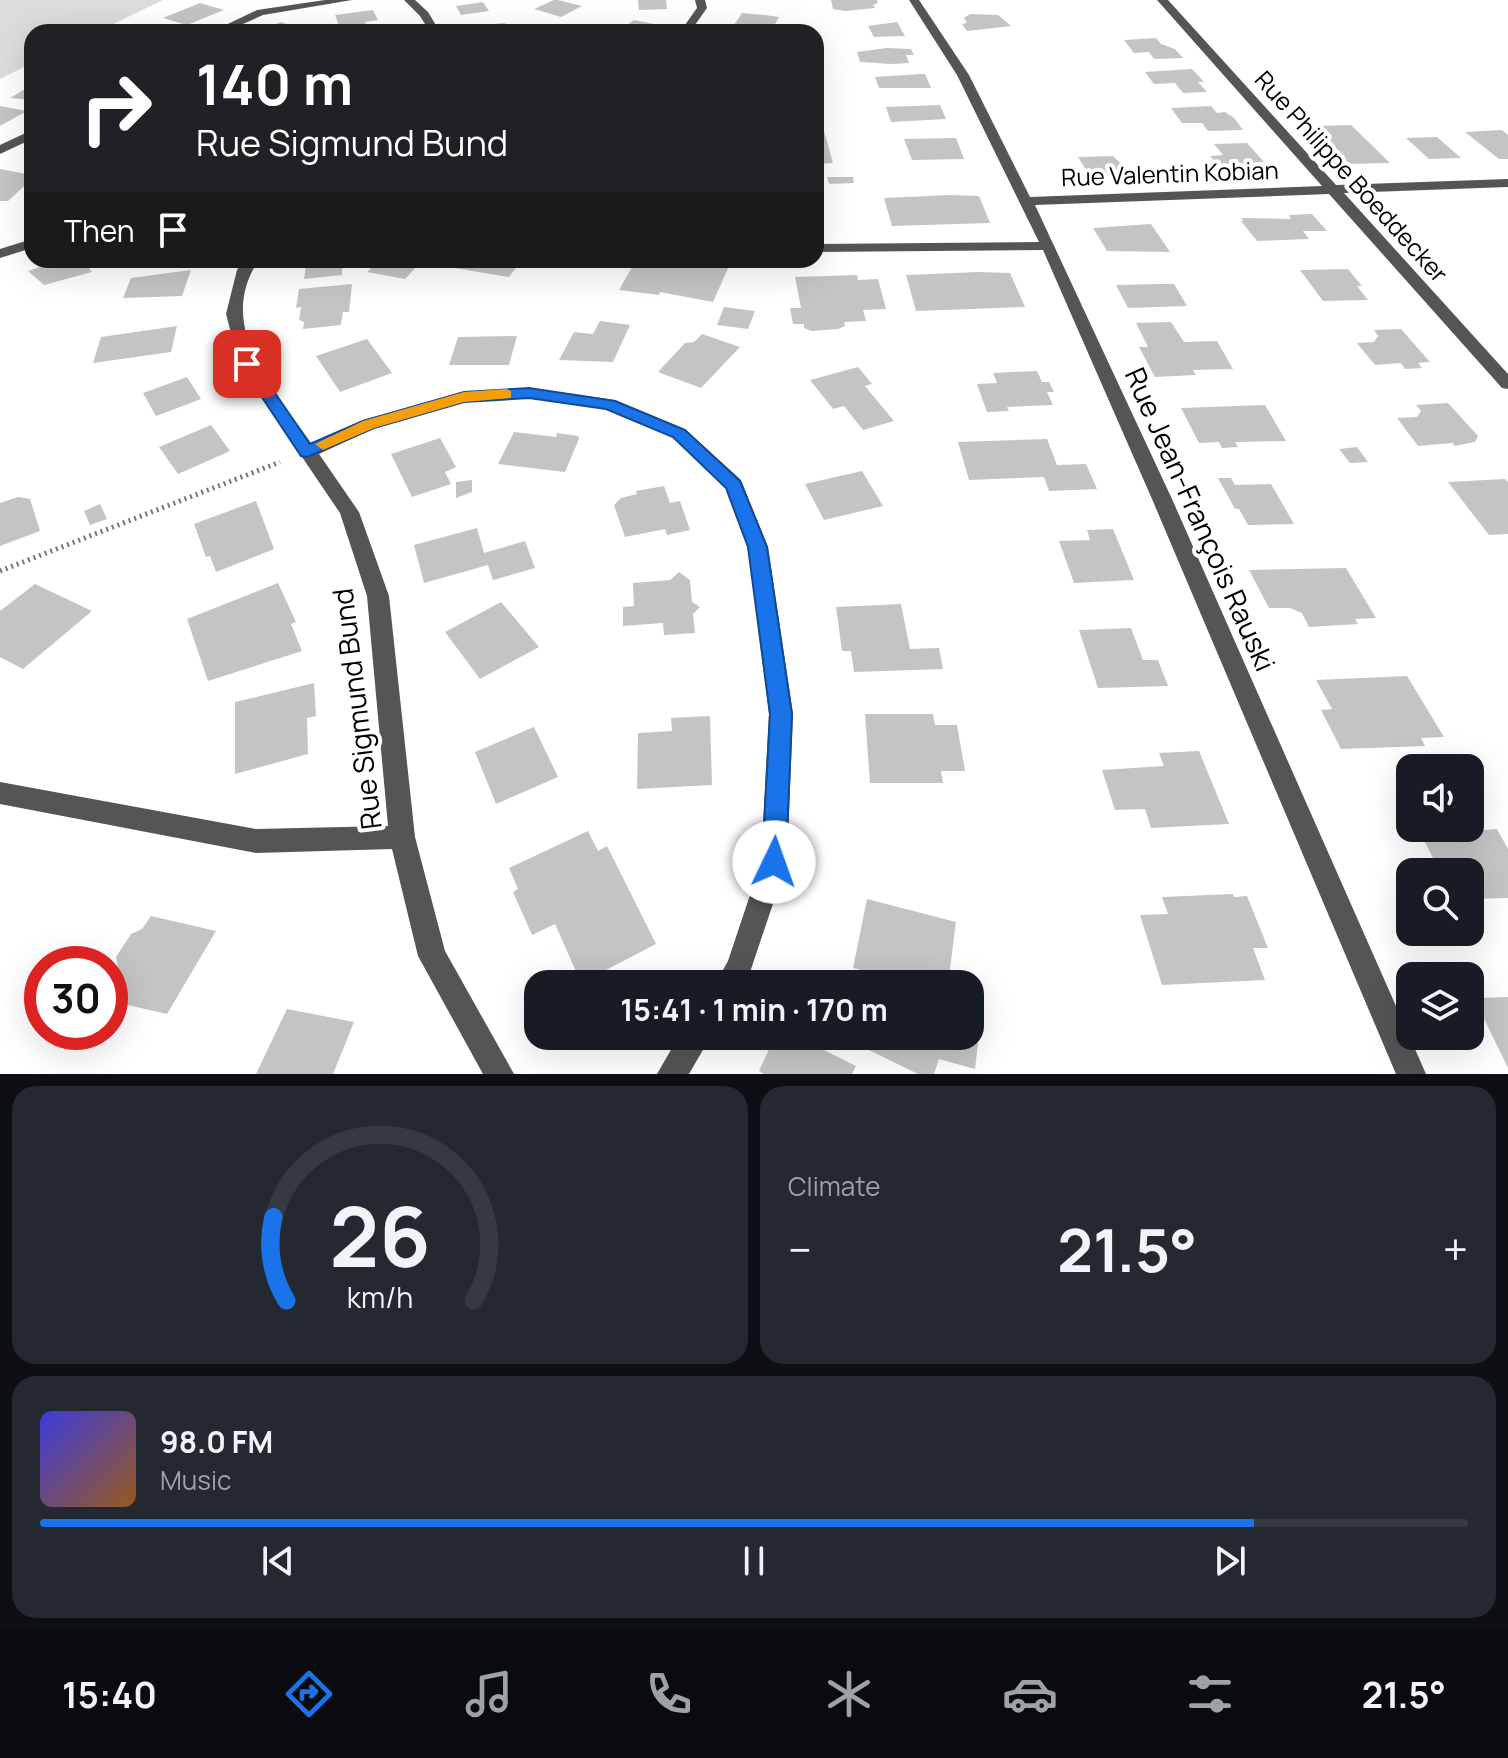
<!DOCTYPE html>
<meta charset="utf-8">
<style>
:root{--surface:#171b24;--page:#242831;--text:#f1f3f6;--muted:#9ea1a6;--line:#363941;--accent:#1a73e8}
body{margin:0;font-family:Manrope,sans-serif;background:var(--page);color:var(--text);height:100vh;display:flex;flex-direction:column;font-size:30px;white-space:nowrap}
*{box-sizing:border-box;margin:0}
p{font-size:26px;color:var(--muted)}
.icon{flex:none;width:44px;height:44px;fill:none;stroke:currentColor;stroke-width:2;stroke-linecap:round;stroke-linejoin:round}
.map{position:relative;height:1074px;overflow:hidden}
.sheet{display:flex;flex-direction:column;gap:12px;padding:12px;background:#0d0f14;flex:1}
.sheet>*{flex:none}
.guide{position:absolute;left:24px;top:24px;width:800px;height:244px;border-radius:24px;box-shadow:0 8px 32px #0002;background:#202124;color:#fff;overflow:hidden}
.tools{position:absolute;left:1396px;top:754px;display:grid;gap:16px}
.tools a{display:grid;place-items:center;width:88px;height:88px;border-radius:16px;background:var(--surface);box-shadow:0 8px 32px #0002;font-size:40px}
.speed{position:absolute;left:24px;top:946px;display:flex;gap:16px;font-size:40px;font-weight:700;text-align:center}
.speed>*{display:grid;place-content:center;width:104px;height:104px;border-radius:50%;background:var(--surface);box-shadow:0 8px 32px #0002;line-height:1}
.speed .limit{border:12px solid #d22;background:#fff;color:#111}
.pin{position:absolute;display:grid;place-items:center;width:68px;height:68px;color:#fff;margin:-34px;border-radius:16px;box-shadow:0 4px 12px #0006}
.me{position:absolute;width:88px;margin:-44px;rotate:3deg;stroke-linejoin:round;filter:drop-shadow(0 0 6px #0008)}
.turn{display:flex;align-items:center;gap:28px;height:168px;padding:0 40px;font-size:36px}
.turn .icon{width:104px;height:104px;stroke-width:2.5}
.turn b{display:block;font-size:56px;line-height:68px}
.then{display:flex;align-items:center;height:76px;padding:0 40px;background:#0003;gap:16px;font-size:30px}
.big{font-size:60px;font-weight:700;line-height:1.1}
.sheet .card{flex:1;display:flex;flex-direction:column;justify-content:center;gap:12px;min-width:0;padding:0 28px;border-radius:24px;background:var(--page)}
.sheet .dial{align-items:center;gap:0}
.dial svg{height:208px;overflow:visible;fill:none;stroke:var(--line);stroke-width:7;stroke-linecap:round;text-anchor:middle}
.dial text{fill:var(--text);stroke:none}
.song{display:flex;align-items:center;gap:24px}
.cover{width:96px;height:96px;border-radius:12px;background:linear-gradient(135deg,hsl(240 70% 55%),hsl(30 70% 35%))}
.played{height:8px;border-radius:4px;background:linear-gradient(90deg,var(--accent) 85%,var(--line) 85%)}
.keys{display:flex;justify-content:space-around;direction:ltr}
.heat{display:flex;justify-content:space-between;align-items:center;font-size:44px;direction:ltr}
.sheet .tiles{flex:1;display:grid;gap:12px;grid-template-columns:1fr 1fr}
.card:last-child{grid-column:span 2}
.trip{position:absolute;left:524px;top:970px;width:460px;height:80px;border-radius:24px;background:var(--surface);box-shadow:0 8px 32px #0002;font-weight:700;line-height:80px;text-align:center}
.tabs{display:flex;height:128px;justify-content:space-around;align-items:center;background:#090b0e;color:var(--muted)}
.tabs .icon{width:56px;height:56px}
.tabs .current{color:var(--accent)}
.tabs b{font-size:36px;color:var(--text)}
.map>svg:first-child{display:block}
.green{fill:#dcdcdc}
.building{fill:#c4c4c4}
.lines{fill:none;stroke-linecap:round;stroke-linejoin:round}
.path{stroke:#777;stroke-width:5;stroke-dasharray:2 4;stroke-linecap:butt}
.minor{fill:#555;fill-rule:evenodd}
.route{fill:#1a73e8;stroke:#114b97;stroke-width:2}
.slow{fill:#f59e0b}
.labels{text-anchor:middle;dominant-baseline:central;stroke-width:8;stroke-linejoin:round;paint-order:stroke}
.far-street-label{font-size:24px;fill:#000;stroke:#fff}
.street-label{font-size:28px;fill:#000;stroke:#fff}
</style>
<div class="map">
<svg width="1508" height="1074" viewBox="0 0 1508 1074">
<rect width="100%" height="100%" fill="#fff"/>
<path class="green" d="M0,0H163L97,32H32V63L0,79Z"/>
<path class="building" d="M554,0H558L582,6L561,17L534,9Z
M638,0H666L667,9L639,10Z
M831,0H877L878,3L873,5L875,8L845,11L833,9Z
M483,2L489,11L461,15L456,6Z
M200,3L224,10L187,25L163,18Z
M373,10L378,20L365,22L368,27L341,31L335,15Z
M742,13L765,15L779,17L772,29L734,25Z
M970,14L998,15L1011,26L967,31L962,24L967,23L964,18Z
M634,20L659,25L648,32L620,30Z
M281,22L304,30L254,32Z
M897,22L905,36L874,37L868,26Z
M505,23L506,26L521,25L523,32H475L473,26Z
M1156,38L1161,44L1175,49L1183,58L1154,59L1149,52L1134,53L1124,40Z
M887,48L911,49L914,55H906L909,63L892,64L860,62L857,52Z
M1192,69L1204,82H1198L1207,92L1183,93L1175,83L1154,84L1145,72Z
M921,74H925L931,88H879L875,77Z
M32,85V100L10,98Z
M940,105L946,119L891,122L886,107Z
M0,106L27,111L0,126Z
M1211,106L1217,113L1225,112L1234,118L1243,130L1208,131L1202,123H1182L1171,108Z
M1313,126L1351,125L1390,163L1349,164Z
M1502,130L1508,135V159H1499L1465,132Z
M816,131H824L833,163L816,164Z
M1437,137L1461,158L1429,159L1406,138Z
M956,138L964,159L912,160L904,139Z
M1247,143L1264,162L1244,163L1250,171L1210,172L1203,164L1216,163L1210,156L1223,155L1214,144Z
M1113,156L1133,175H1089L1078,157Z
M0,169L32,175V179L8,201H0Z
M827,177H853L854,183L829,184Z
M950,195L979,196L990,223L892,226L884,198Z
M1312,214L1327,231H1303L1309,239L1257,241L1241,221H1244L1241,218L1291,219L1289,215Z
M1151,224L1170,252L1107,251L1093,228Z
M50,260H92L85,263L92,272L44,285L28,271L52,263Z
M307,260H364L358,266L348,265L342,269V275L304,279Z
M379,260H402L420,263L405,279L367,272Z
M427,260H522L509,277L424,263Z
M636,260H676L675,264L689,265L691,261L729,266L713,302L660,292L659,295L619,290Z
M1348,269L1362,286H1357L1368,300L1323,301L1300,270Z
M191,270L182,296L123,298L131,278Z
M978,272L1010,273L1025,307L916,311L906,275Z
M857,275L858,280L878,279L886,309L863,310L866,321L844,322L845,326L838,329L811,331L804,328V324H793L790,308H801L795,277Z
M352,284L349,312H343L341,325L303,329L304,322L299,320L301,307L296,308L299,289Z
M1159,284H1174L1187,306L1128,308L1116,285Z
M724,307L755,311L748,329L717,325Z
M600,321L630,325L613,362L559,360L574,332L593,334Z
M1171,322L1184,342L1217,341L1233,369L1193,370L1196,375L1155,377L1139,347H1148L1136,323Z
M177,326L171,352L93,363L101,337Z
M1401,329L1430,362L1418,363L1422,368L1405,369L1401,363L1375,365L1357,343L1374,342L1378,336L1374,330Z
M702,334L740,347L701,388L658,372L685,343L694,342Z
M517,336L509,365H449L458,337Z
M367,339L392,373L340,392L316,356Z
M858,367L872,384L865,386L894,421L863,430L844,406L833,409L810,380Z
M1037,371L1042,382H1049L1054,392H1047L1053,405L1007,407L1009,411L987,412L977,384L997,383L993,373Z
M187,377L201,399L156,416L143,393Z
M1448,403L1478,436L1475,442L1454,446L1453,443L1418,446L1397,418L1417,417L1421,411L1416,405Z
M1265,405L1286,441L1235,442L1238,447L1222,448L1219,442L1199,443L1181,408Z
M211,425L230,451L178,474L159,447Z
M514,432L556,437L557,433L578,436L579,439L565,472L498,464Z
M440,438L456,467L445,472L451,484L412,497L391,454Z
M1047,439L1057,465L1086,464L1097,489L1049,491L1044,477L969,480L958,442Z
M1357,447L1368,462L1350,463L1339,449Z
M862,471L883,506L824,520L805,484Z
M1218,478H1231L1235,485L1271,484L1294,524L1248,525L1239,509H1235Z
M1505,479L1508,482V534L1489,535L1448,482Z
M472,480V492L456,498V482Z
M664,486L670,503L680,501L690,530L667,535L665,529L625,537L614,505L621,498L637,494L636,491Z
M18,497L30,499L40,531L0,546V503Z
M256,501L274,549L216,572L210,556L206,557L194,524Z
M100,504L107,519L90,525L84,511Z
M477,528L484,553L525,541L535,568L493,580L488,565L424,583L414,545Z
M1113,529L1134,580L1074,583L1059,541L1090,540L1087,530Z
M1346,568L1376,618L1355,619L1358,624L1309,627L1302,613L1290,608H1269L1249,570Z
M679,572L690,580L692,602L700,607L693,614L695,633L664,635L663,623L623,626V607L634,606L633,583L670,580Z
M278,583L296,622L291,624L302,651L208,681L187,619Z
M35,584L92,611L23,669L0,657V611Z
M501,602L539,647L480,679L445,632Z
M901,604L910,649L939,648L943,669L854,672L851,651H842L836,607Z
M1131,628L1143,660H1158L1168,686L1098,688L1079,630Z
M1407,676L1444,737L1421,738L1425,746L1341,749L1321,710L1332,709L1316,680Z
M314,683L316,716L307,718L308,754L235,774V702Z
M865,714H933L935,725H957L965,771H941L943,783H870Z
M710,716L712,785L637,789L638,733L672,731L671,718Z
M534,727L558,777L496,804L475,752Z
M1199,751L1229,824L1151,828L1145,809L1115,810L1102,770L1164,766L1159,753Z
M1470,805L1484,830L1497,829L1508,849V898L1470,899V872H1440L1420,832L1434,831L1432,828H1470Z
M588,831L598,851L607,846L656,944L581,983L555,924L532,935L513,892L518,889L509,868Z
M1233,894L1234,897L1247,896L1268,948H1253L1265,980L1162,985L1140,915L1168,914L1162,897Z
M867,899L956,922L948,984H915L853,968Z
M151,916L216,931L167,1014L110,1001V980L118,967L116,957L131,934L142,929Z
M1508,997V1068L1474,998Z
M287,1009L354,1022L333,1074H256Z
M775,1036H796L856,1066L852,1074H764L759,1071Z
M840,1036H953L978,1043L975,1069L939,1059L934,1074H918Z"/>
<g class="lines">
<path class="path" d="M0,571L280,462"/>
<path class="minor" d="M325,0H352L263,15L225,32H211L257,10Z
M404,0H415L428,12L440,32H430L420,16Z
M695,0H705L707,8L690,32H680L697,8Z
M909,0H919L969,75L1030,197L1322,186L1157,0H1168L1336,185L1508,179V187L1344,193L1508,374V389L1502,388L1329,194L1035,205L1172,499L1426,1074H1396L1152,499L1043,250L816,252V244L1039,242L957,75Z
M32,130V139L0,154V145Z
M32,239V248L0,258V249Z
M244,260H259C214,325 274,391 311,443L363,420L464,392L529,388L615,400L685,429L741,480L768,547L793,714L787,862L746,984H715L728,961L761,862L769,714L748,547L726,488L673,437L606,409L529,398L465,402L375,428L319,454L359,512L389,596L415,837L445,951L514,1074H483L418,956L392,849L256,853L0,804V782L256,829L388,826L367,596L340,513L239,364L226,314L237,270Z
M679,1036H711L689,1074H657Z"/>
</g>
<path class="route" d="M247,360L253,361L310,444L363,421L464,392L529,388L615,401L685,430L740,481L767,547L792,714L786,862L783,870L774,873L766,870L762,862L770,714L748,547L726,488L673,437L606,409L529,398L464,402L374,428L307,457L301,456L240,364Z"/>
<path class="slow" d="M506,389L511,391V398L464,402L374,428L323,450L315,444L363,421L464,392Z"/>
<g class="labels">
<g class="far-street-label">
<text transform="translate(1170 173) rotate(-2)">Rue Valentin Kobian</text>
<text transform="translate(1352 176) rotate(48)">Rue Philippe Boeddecker</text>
</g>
<g class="street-label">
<text transform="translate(1201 519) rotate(66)">Rue Jean-François Rauski</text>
<text transform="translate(356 709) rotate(-97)">Rue Sigmund Bund</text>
</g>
</g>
</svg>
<div class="tools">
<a><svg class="icon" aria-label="sound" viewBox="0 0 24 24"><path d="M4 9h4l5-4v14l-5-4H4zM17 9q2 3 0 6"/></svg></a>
<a><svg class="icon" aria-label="search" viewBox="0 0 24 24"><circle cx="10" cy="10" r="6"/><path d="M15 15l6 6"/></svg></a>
<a><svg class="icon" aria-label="layers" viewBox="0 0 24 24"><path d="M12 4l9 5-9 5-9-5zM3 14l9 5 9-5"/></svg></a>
</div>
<div class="speed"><div class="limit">30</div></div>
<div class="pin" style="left:247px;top:364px;background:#d93025"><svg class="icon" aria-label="arrive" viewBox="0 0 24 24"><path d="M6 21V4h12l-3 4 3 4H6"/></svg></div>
<svg class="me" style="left:774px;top:862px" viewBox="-20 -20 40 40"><circle r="19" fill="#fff"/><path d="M0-13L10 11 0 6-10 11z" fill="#1a73e8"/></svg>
<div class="trip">15:41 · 1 min · 170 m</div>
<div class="guide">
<div class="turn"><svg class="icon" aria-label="right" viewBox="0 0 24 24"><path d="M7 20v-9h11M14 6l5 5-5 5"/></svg><div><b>140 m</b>Rue Sigmund Bund</div></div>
<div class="then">Then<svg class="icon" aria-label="arrive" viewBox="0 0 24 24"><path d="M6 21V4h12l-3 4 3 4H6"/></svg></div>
</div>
</div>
<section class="sheet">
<div class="tiles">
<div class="card dial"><svg viewBox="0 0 100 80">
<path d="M14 69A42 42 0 1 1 86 69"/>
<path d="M14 69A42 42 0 0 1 9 37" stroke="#1a73e8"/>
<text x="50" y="56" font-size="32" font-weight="700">26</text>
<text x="50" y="72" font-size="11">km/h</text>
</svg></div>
<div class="card"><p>Climate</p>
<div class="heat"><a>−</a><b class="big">21.5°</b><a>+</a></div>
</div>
<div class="card">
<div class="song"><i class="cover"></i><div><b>98.0 FM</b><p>Music</p></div></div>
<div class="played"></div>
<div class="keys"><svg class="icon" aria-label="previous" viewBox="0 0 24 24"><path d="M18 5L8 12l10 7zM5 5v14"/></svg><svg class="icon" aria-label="pause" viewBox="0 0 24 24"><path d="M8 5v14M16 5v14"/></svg><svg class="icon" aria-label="next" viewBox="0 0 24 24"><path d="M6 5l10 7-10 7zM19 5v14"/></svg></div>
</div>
</div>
</section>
<nav class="tabs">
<b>15:40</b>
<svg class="icon current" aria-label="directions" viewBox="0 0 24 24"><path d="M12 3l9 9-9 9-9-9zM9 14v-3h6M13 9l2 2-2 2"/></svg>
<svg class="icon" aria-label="music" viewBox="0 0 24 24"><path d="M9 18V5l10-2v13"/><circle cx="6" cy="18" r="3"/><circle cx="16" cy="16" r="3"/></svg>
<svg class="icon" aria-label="phone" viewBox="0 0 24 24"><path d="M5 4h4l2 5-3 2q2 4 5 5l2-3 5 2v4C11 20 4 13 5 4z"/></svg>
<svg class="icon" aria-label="climate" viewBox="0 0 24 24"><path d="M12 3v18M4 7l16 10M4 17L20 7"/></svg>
<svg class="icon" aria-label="car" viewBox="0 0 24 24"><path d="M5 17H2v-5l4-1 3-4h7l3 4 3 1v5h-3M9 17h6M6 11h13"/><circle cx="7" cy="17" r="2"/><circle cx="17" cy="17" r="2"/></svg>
<svg class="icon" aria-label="filters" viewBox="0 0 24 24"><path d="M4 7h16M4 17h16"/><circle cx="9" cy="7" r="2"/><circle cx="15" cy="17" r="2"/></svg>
<b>21.5°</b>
</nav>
